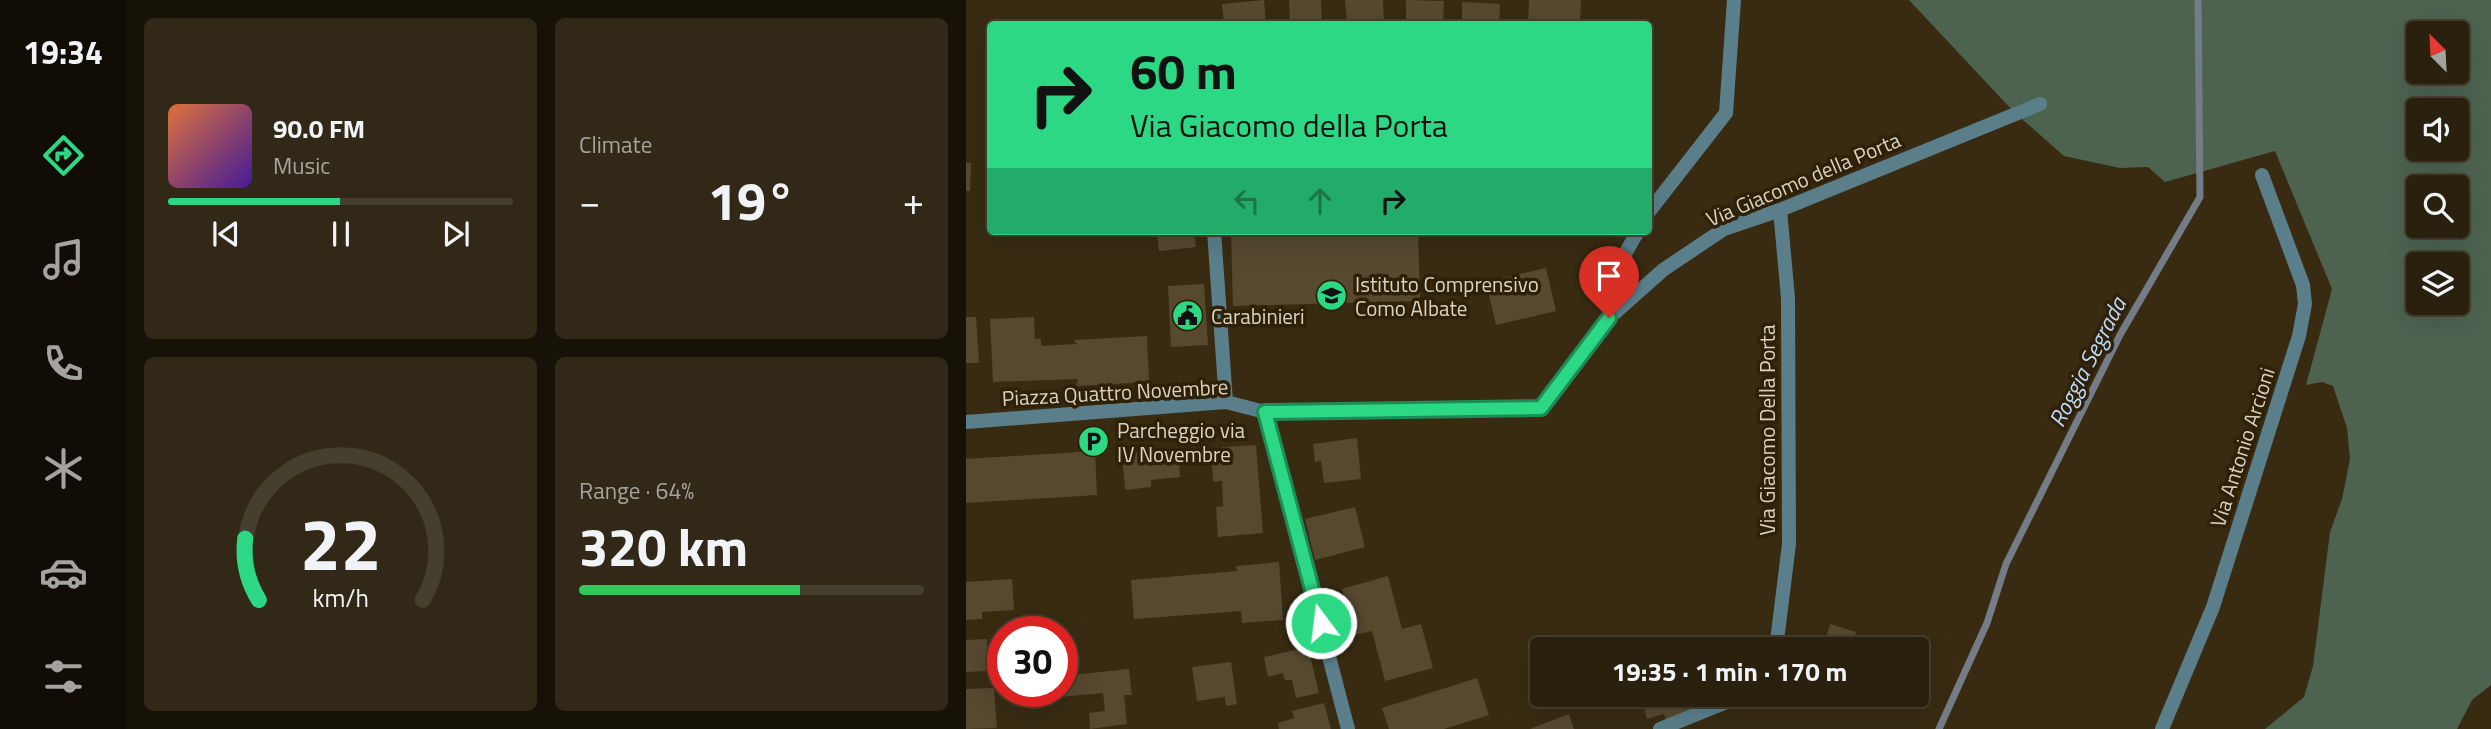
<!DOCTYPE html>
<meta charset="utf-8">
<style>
:root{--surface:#2a200e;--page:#322817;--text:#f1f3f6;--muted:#a5a39e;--line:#463e2e;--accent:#2cd884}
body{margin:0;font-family:"Titillium Web",sans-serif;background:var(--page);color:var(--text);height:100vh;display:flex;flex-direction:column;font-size:26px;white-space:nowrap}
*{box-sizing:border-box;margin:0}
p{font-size:23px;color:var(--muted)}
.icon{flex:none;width:38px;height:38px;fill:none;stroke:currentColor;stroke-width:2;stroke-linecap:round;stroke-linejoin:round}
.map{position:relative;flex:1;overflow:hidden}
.panel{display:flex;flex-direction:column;gap:18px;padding:18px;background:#171208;width:840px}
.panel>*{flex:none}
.guide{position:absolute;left:21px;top:21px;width:665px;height:214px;border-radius:7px;box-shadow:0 7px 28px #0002,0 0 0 2px var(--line);background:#2cd884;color:#111;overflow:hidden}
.needle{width:46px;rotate:336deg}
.tools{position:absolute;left:1440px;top:21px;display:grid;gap:14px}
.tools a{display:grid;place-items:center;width:63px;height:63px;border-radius:7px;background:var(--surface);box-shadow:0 7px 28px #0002,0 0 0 2px var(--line);font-size:35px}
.speed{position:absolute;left:21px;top:616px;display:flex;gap:14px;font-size:35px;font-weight:700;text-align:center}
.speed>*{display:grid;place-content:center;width:91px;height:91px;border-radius:50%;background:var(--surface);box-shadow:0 7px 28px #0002,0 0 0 2px var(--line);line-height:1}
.speed .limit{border:10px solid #d22;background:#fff;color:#111}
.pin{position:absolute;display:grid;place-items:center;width:60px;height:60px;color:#fff;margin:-72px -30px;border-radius:50% 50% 50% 0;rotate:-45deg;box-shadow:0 0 7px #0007}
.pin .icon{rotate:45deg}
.me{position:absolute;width:77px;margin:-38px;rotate:345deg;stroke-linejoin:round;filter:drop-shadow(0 0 5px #0008)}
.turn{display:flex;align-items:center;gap:24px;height:147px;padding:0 28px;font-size:32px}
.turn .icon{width:91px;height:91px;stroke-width:2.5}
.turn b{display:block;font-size:49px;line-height:60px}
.lanes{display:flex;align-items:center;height:66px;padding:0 28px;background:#0003;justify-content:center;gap:35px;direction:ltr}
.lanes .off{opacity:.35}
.big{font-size:52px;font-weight:700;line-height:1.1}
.panel .widget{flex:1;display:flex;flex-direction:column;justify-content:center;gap:10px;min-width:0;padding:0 24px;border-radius:10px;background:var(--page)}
.panel .dial{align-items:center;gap:0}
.dial svg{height:182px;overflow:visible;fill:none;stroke:var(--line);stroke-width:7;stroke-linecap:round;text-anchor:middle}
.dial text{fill:var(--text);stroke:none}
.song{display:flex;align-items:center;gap:21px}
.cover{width:84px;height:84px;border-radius:10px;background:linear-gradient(135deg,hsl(20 70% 55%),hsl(260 70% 35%))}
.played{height:7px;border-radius:4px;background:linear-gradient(90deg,var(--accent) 50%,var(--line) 50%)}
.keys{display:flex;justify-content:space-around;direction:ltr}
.heat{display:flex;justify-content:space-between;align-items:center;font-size:38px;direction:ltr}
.charge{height:10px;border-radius:5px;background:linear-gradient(90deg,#34c759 64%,var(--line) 0)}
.panel .tiles{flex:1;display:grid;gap:18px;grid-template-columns:repeat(2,1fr)}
.trip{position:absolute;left:564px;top:637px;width:399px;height:70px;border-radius:7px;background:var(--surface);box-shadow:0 7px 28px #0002,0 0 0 2px var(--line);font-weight:700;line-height:70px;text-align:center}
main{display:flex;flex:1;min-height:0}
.dock{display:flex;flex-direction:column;width:126px;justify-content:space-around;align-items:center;background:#110d06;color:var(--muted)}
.dock .icon{width:49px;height:49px}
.dock .selected{color:var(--accent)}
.dock b{font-size:32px;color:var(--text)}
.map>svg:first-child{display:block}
.forest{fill:#4d6350;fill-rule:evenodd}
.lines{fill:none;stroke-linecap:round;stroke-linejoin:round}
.stream{stroke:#747d87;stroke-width:7}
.building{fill:#574930}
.minor{stroke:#5a7f8a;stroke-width:14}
.route-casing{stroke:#1d8c56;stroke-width:18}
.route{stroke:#2cd884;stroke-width:12}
.labels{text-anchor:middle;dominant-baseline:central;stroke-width:7;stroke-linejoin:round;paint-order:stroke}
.street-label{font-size:21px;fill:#d9d1c2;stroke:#2e2108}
.poi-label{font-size:21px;fill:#d9d1c2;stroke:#2e2108;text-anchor:start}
.water-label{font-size:23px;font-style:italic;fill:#bed9fc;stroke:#2e2108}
</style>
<main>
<nav class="dock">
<b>19:34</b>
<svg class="icon selected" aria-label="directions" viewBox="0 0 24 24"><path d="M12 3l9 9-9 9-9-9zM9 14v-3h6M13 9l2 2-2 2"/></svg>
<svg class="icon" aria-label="music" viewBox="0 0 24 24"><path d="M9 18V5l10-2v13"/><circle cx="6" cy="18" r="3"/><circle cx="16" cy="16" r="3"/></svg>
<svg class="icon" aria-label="phone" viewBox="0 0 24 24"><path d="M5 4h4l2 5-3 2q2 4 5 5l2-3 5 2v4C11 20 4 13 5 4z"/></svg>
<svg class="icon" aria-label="climate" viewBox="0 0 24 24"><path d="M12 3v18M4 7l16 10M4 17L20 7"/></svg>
<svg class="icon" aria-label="car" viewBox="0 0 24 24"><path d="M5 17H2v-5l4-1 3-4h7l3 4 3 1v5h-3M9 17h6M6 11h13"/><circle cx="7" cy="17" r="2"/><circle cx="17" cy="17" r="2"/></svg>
<svg class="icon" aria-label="filters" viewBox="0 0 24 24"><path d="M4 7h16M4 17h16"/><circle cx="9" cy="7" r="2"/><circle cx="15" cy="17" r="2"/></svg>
</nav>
<section class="panel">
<div class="tiles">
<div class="widget">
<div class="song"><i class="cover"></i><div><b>90.0 FM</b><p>Music</p></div></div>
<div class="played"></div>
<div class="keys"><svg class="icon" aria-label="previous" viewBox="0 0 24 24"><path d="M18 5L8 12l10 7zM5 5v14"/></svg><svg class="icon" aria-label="pause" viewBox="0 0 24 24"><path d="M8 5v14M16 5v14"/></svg><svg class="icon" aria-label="next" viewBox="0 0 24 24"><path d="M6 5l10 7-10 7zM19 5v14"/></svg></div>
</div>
<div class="widget"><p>Climate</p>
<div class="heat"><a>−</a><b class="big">19°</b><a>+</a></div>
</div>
<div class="widget dial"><svg viewBox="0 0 100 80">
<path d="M14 69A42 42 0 1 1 86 69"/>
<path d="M14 69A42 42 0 0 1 8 42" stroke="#2cd884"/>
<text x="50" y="56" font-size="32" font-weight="700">22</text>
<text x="50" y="72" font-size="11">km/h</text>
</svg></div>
<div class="widget"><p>Range · 64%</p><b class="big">320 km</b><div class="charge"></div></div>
</div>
</section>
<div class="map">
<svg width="1525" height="729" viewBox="0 0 1525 729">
<rect width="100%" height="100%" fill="#382b12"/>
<path class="forest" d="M943,0H1525V685L1506,700L1491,729H1299L1338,697L1347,666L1364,532L1376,499L1384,459L1381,428L1367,386L1356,382L1340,385L1366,289L1309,151L1199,182L1182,167L1154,168L1098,156L1048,112ZM1452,33H1491V72H1452ZM1452,110H1491V149H1452ZM1452,187H1491V226H1452ZM1452,264H1491V303H1452Z"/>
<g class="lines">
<path class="stream" d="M973,729L1021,623L1040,564L1154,335L1234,197L1232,0"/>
</g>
<path class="building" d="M298,0L300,24H258L256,4Z
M323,0H355L356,24H324Z
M379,0H417L418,24H381Z
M440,0L478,1L477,24H440Z
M563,0H615L614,24H562Z
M496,2L534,4L533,24H496Z
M0,163H5L4,191H0Z
M191,231H228L230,247L193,251Z
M265,231H452L454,301L267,306Z
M580,268L590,311L530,325L520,282Z
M238,284L242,345L205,347L202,286Z
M0,317H10L13,363H0Z
M68,317L69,339H75V346L111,344L108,340L181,336L183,382L110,386L112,379L27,382L24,319Z
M391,438L395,479L358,483L355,461L349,462L347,444Z
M290,445L297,533L252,537L250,507L257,506L256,481L247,482L245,448Z
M212,448L214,477L185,480V487L159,490L156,454Z
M129,451L131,495L0,503V459Z
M389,507L399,547L349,560L339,519Z
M313,562L317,620L276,623L275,611L168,619L165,580L271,571L270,566Z
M422,576L436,629L455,624L467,668L419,681L406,631L388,635L376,589Z
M46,579L48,610L16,612V619L0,620V582Z
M864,624L890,632L885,649H857Z
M21,639L23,671L0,672V640Z
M342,647L353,693L330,698L326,680H319L317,673L302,677L298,657Z
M265,662L271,704L260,706L259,697L231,701L226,667Z
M163,669L166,695H158L161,724L124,729L123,713L139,711L137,693L94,697L96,676Z
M511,678L523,715L478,729H423L416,708Z
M28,688L31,728L0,729V689Z
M674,695H718L724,713L700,720L698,714L681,719Z
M358,703L365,729H313L312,723L328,718L326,711Z
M603,714L608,729H564Z"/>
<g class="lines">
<path class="minor" d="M682,213L760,113L768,0
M248,231L260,402
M643,318L647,275L672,231
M299,412L382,729
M0,422L260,402L299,412L575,408L643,318L697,270L758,229L814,210L1074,104
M810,649L823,544L822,298L814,210
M694,729L778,695
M1196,729L1247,607L1333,336L1339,304L1337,285L1296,175"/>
</g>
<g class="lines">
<defs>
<path id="route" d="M355,623L299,412L575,408L643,318"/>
</defs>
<use href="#route" class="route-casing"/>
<use href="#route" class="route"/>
</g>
<defs>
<symbol id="school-disc" viewBox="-11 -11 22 22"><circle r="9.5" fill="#2cd884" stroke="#2e2108"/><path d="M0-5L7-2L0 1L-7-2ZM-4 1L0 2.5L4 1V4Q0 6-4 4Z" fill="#111"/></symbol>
<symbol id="civic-disc" viewBox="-11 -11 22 22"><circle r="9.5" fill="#2cd884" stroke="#2e2108"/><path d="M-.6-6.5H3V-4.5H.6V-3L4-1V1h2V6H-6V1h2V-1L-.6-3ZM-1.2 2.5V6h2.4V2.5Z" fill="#111"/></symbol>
<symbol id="parking-disc" viewBox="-11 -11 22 22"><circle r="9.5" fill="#2cd884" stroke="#2e2108"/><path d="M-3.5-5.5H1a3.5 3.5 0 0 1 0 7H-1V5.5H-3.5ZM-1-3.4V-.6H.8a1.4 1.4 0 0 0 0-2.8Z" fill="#111"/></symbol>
</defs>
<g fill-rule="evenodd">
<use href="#school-disc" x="348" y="278" width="35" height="35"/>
<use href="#civic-disc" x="204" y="298" width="35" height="35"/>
<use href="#parking-disc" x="110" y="424" width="35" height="35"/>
</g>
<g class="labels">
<g class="street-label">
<text transform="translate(837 179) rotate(-23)">Via Giacomo della Porta</text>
<text transform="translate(149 392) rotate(-3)">Piazza Quattro Novembre</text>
<text transform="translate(801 430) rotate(-90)">Via Giacomo Della Porta</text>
<text transform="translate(1276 447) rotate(-72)">Via Antonio Arcioni</text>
</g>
<g class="poi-label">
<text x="389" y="284">Istituto Comprensivo<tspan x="389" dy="24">Como Albate</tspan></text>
<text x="245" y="316">Carabinieri</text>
<text x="151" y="430">Parcheggio via<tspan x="151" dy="24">IV Novembre</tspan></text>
</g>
<g class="water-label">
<text transform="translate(1121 362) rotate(-63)">Roggia Segrada</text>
</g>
</g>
</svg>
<div class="tools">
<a><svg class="needle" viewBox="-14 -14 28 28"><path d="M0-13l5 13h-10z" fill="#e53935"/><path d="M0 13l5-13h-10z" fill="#a5a39e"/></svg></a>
<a><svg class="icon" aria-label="sound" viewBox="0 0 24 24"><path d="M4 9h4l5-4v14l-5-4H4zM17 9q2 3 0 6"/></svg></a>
<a><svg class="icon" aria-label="search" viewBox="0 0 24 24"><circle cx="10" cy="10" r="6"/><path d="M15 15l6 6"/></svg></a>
<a><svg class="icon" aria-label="layers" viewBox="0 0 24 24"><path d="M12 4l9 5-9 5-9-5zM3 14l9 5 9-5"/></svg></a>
</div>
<div class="speed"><div class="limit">30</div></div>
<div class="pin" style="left:643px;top:318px;background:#d93025"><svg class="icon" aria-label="arrive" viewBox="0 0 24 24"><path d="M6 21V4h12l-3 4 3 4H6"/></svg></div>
<svg class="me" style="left:355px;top:623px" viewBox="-20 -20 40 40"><circle r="17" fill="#2cd884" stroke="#fff" stroke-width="3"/><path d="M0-11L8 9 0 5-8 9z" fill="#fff"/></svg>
<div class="trip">19:35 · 1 min · 170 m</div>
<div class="guide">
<div class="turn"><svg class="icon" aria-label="right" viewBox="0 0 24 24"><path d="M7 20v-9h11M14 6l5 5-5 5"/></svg><div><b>60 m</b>Via Giacomo della Porta</div></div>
<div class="lanes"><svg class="icon off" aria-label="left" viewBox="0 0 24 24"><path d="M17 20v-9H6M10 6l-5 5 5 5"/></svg><svg class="icon off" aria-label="ahead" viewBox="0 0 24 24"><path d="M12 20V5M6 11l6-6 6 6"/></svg><svg class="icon" aria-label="right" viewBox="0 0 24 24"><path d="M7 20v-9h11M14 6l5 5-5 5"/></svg></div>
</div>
</div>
</main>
